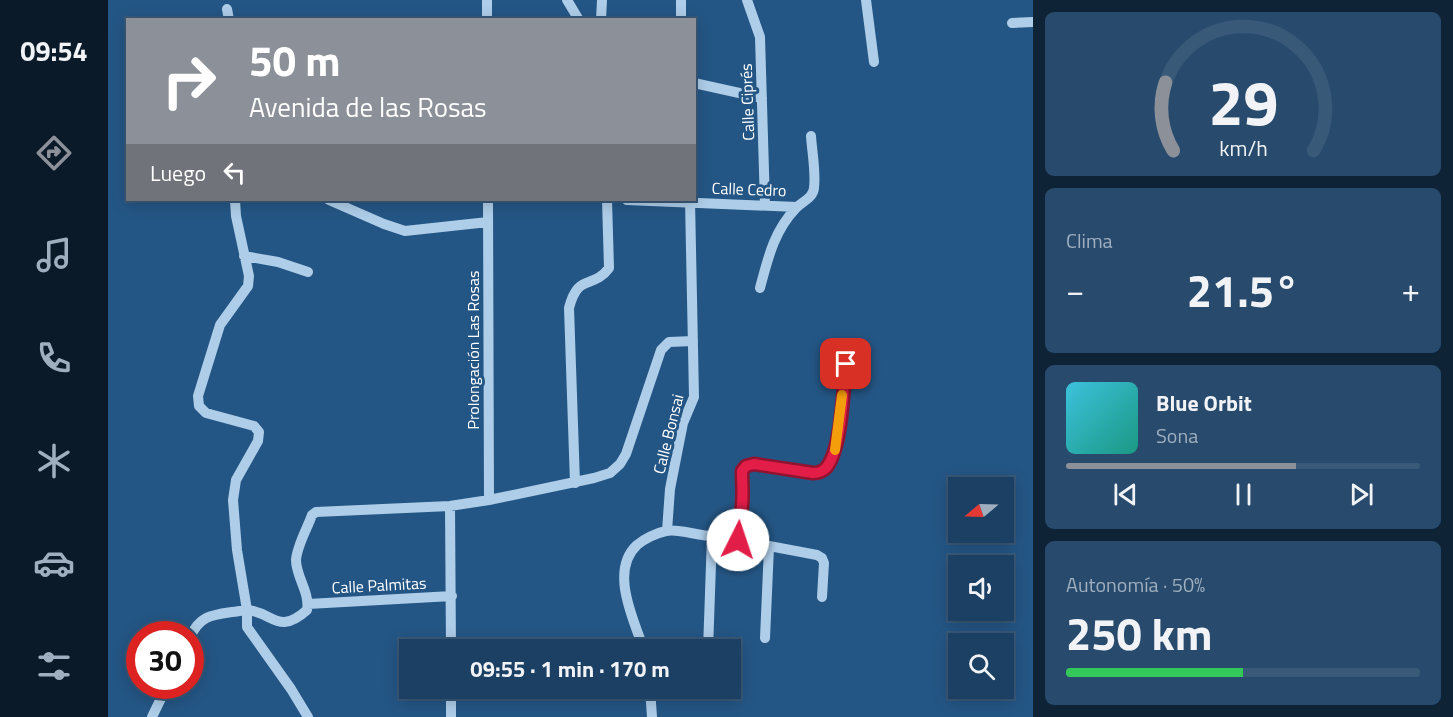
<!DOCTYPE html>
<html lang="es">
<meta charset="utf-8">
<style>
:root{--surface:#1b4064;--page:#284b6d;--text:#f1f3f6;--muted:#a0afbf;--line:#395978;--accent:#8c9099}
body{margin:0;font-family:"Titillium Web",sans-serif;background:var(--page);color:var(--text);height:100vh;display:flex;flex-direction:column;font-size:22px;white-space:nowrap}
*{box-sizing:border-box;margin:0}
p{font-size:20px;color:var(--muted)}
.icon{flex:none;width:33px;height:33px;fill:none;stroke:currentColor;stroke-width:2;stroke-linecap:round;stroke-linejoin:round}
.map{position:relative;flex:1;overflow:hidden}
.details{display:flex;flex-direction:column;gap:12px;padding:12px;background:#0f2337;width:420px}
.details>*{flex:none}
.banner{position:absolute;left:18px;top:18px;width:570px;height:183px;border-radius:0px;box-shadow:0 3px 15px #0003,0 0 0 2px var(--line);background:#8c9099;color:#fff;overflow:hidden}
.needle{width:39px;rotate:251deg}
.buttons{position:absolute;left:840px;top:477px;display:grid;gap:12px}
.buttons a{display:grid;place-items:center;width:66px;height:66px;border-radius:0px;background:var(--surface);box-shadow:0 3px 15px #0003,0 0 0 2px var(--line);font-size:30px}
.speed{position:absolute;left:18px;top:621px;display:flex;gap:12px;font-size:30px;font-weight:700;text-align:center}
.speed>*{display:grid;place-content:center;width:78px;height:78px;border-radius:50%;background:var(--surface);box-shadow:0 3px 15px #0003,0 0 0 2px var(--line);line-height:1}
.speed .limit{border:9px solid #d22;background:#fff;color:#111}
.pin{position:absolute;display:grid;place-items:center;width:51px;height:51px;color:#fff;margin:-26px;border-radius:12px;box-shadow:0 3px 9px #0006}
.me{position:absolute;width:66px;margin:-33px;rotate:4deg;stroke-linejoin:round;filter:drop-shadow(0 0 4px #0008)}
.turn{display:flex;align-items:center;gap:21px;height:126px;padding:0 24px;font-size:27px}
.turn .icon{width:78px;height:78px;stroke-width:2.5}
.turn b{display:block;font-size:42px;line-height:51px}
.then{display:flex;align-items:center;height:57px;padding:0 24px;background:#0003;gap:12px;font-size:22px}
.big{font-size:45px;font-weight:700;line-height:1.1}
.details .widget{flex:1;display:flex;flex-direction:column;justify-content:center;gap:9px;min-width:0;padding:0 21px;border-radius:9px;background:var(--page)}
.details .dial{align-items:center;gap:0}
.dial svg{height:156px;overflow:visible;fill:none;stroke:var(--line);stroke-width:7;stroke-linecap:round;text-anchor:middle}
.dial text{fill:var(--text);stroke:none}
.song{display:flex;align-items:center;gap:18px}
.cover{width:72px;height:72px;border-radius:9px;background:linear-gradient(135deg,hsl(190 70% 55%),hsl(170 70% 35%))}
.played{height:6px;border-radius:3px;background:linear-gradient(90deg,var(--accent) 65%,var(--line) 65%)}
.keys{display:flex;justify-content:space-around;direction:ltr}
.heat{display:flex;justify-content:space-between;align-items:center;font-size:33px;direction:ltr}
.charge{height:9px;border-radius:4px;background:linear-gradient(90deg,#34c759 50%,var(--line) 0)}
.trip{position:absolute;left:291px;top:639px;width:342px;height:60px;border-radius:0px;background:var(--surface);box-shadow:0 3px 15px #0003,0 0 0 2px var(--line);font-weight:700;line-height:60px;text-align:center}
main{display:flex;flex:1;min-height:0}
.dock{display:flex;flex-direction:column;width:108px;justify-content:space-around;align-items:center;background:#0b1a28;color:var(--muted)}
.dock .icon{width:42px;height:42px}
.dock .selected{color:var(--accent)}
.dock b{font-size:27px;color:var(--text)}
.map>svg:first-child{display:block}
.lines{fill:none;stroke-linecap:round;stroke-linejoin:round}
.minor{stroke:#aecde8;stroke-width:10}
.route-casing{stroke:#92132f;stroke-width:15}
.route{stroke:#e11d48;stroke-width:10}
.slow{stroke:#f59e0b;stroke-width:10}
.labels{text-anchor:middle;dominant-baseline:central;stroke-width:6;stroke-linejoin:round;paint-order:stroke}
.street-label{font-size:16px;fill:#fff;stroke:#245685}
</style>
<main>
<nav class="dock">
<b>09:54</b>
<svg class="icon selected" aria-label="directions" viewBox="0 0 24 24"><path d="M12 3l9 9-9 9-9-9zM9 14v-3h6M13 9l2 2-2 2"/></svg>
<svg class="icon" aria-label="music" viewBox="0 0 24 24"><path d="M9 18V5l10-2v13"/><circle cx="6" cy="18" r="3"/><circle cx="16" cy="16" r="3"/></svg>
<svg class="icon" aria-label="phone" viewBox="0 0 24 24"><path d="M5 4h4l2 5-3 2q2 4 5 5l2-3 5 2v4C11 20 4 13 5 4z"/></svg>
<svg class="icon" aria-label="climate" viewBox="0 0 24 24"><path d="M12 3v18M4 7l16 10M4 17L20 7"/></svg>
<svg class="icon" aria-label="car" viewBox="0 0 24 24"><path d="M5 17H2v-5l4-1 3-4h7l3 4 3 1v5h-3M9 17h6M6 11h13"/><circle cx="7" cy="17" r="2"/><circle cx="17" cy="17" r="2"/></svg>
<svg class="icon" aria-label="filters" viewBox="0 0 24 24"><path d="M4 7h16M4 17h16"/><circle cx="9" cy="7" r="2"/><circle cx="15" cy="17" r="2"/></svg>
</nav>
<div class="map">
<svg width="925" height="717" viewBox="0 0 925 717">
<rect width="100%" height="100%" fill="#245685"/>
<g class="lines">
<path class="minor" d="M379,0V20
M459,0L471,20
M573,0V20
M639,0L652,37L657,205
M758,0L766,62
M119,9L121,20
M493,20L494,0
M904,23L925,22
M586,83L654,98
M127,200L128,216L141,276L140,286L112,325L90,396L91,406L98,413L146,426L151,432L150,441L128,480L125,500L129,550L139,610V627L183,689L200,717
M221,200L276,224L297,231L380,222
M380,200L381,500
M519,200L689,207
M136,256L170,262L200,272
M652,288C660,258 666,231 688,208C695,201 705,198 706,188C708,172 704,152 703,136
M467,483L461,308C470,272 485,290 501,268L499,200
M342,506L343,650
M559,531L562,489L575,423L586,397L582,200
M620,533L630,540L709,555L714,558L716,563L714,597
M200,604L344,596
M82,637C92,616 103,615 124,612C129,612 134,610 139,610C165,612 170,636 199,610C202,592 188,577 188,560C189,546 199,529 204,515L208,512L342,506L381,500L486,478L502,473L512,464L518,454L553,350L561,342L585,341
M657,638L661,547
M536,650C526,620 501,571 529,545C536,539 548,533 558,531C579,527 612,548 629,526C637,516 634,485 634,471L638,466L646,464L705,473C710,472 714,472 718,468C734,449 735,389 738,364
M600,650L604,536
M542,688L544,717
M598,696V688
M44,717L59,686
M343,717V688"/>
</g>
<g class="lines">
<defs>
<path id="route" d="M630,540L620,533C639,518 634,494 634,471L638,466L646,464L705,473C710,473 714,472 718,468C734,449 735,390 738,364"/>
</defs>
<use href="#route" class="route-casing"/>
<use href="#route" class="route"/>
<path class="slow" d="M727,450L734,395"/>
</g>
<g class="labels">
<g class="street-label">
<text transform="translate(639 102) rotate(-92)">Calle Ciprés</text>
<text transform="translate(641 189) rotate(2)">Calle Cedro</text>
<text transform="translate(365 350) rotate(-90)">Prolongación Las Rosas</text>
<text transform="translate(560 434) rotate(-76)">Calle Bonsai</text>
<text transform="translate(271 585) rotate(-3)">Calle Palmitas</text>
</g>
</g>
</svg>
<div class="buttons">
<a><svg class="needle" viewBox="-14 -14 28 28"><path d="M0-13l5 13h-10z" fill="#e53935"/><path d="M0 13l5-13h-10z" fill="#a0afbf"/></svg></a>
<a><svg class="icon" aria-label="sound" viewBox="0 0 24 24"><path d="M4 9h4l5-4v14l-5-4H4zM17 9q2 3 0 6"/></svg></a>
<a><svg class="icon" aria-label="search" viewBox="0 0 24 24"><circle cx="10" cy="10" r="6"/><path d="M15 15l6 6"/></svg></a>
</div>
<div class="speed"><div class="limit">30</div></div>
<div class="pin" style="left:738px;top:364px;background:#d93025"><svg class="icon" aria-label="arrive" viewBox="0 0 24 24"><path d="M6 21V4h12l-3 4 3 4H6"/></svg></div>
<svg class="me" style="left:630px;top:540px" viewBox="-20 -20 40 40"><circle r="19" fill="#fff"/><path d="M0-13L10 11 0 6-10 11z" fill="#e11d48"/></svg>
<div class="trip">09:55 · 1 min · 170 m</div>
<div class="banner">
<div class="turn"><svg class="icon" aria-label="right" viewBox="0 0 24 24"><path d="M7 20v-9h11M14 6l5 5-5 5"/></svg><div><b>50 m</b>Avenida de las Rosas</div></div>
<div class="then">Luego<svg class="icon" aria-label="left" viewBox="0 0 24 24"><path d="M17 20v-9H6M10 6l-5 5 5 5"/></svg></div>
</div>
</div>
<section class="details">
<div class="widget dial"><svg viewBox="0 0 100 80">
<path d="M14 69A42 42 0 1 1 86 69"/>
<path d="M14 69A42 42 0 0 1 10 34" stroke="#8c9099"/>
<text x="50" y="56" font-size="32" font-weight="700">29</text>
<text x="50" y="72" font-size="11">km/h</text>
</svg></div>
<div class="widget"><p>Clima</p>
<div class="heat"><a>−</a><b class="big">21.5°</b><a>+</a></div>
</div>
<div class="widget">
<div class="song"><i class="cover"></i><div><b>Blue Orbit</b><p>Sona</p></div></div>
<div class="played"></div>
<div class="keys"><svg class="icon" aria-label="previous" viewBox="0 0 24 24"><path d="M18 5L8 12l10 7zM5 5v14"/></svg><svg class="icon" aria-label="pause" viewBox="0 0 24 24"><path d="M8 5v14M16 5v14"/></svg><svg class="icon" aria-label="next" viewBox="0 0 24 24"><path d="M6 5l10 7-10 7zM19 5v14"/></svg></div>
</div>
<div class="widget"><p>Autonomía · 50%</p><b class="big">250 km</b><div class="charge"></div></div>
</section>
</main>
